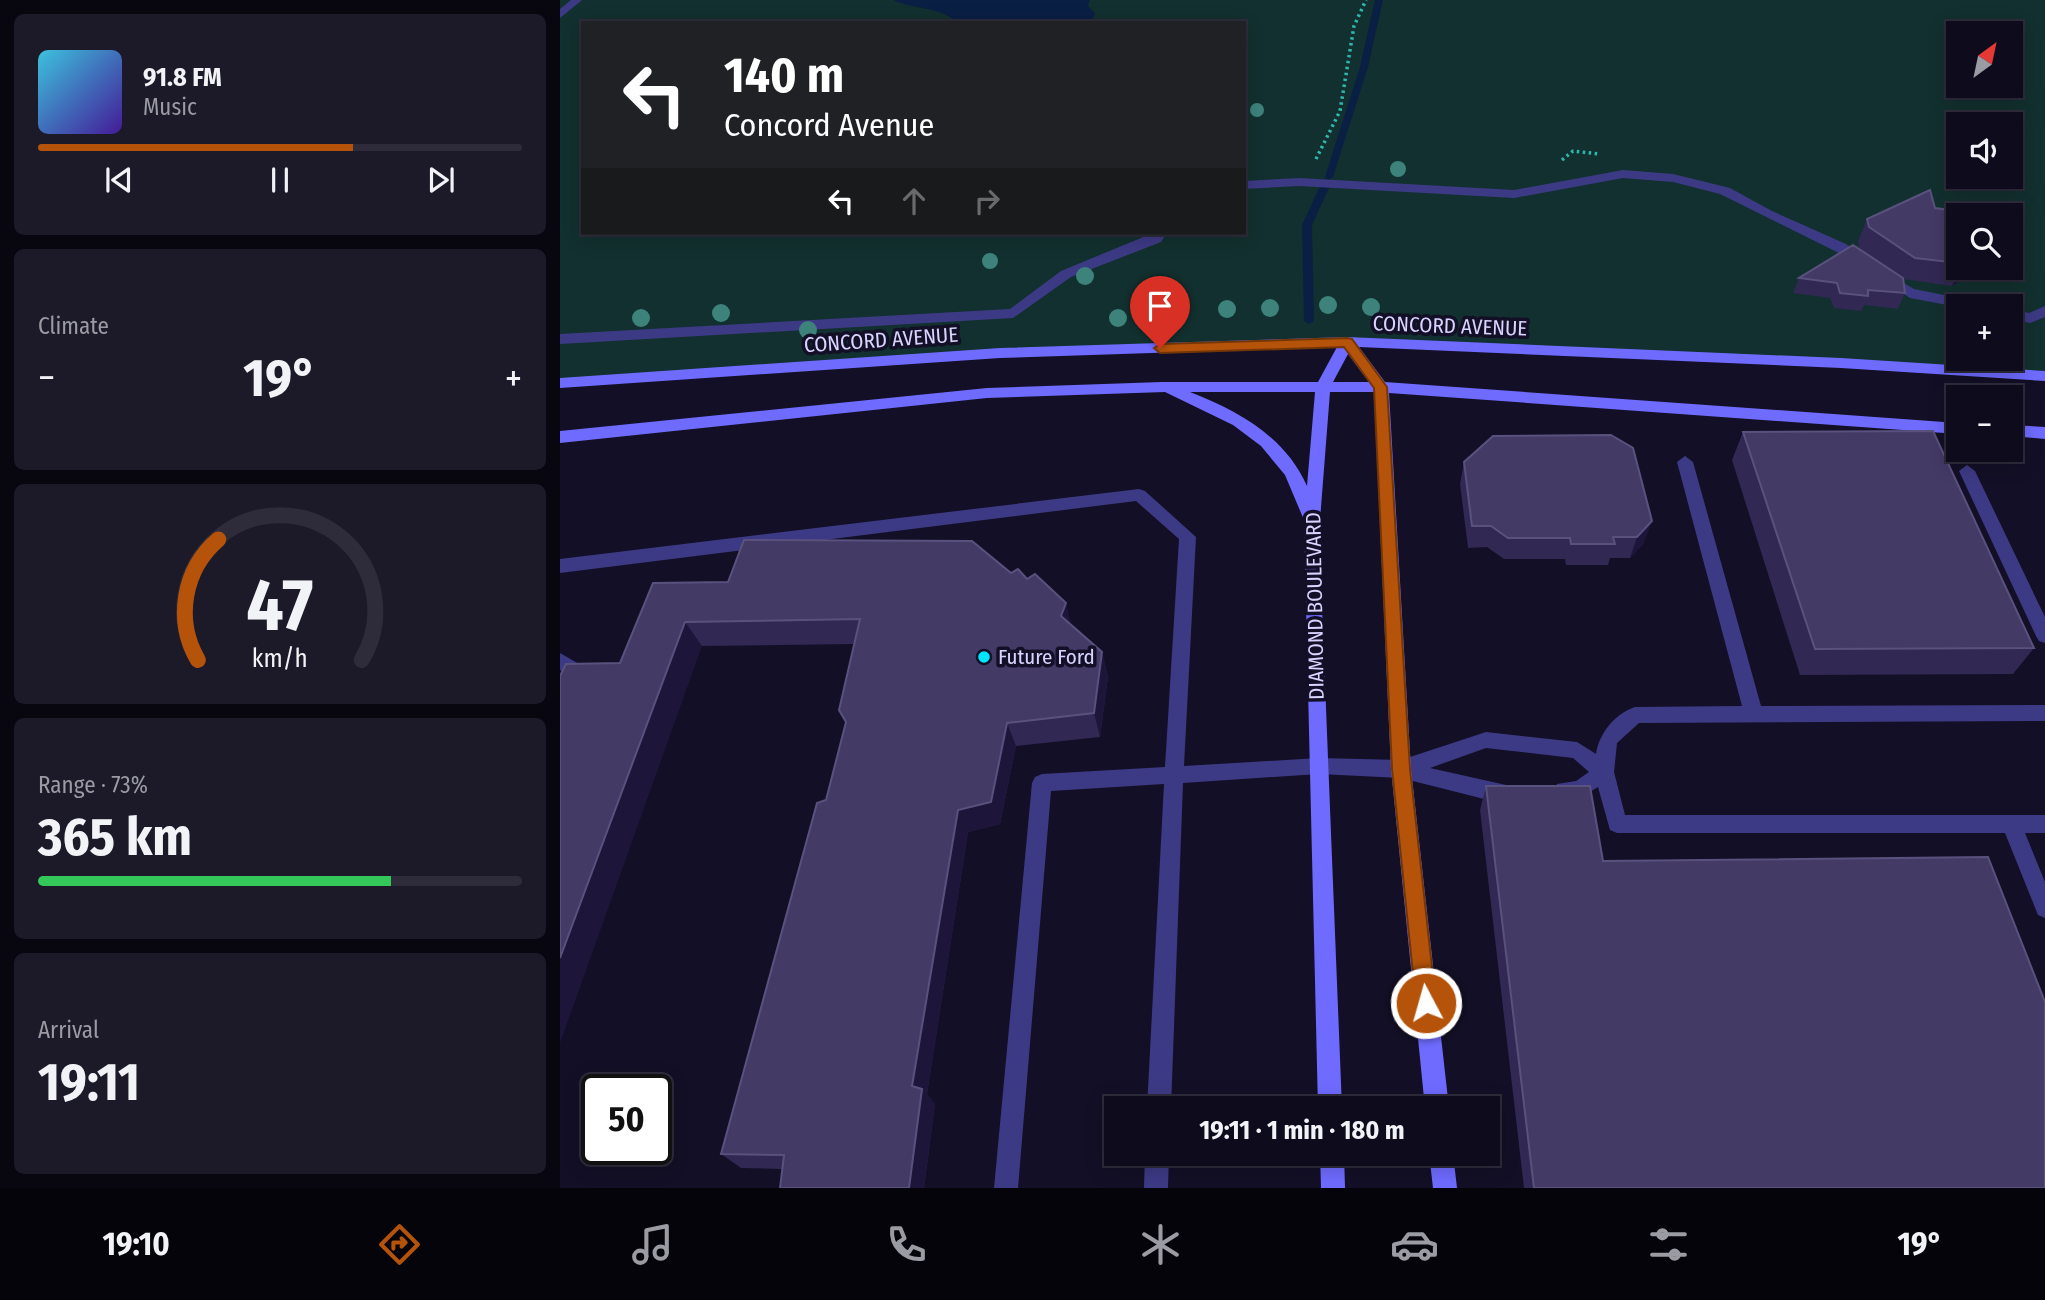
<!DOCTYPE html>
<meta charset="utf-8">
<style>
:root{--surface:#0e0b1c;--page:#1c1929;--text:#f1f3f6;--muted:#9b9ba3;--line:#2e2b3b;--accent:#b45309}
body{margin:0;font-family:"Fira Sans Condensed",sans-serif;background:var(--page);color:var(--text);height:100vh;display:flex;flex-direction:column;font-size:26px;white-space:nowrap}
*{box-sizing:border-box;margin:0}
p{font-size:23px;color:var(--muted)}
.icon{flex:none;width:38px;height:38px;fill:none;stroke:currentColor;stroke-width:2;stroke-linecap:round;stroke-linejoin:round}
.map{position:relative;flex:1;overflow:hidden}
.drawer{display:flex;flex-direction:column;gap:14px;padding:14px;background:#08060f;width:560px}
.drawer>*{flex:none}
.banner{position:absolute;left:21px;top:21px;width:665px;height:214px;border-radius:0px;box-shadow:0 4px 18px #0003,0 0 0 2px var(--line);background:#202124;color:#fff;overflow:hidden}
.needle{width:46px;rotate:33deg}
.controls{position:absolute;left:1386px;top:21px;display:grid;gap:14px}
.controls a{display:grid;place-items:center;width:77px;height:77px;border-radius:0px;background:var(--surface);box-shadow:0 4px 18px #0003,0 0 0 2px var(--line);font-size:35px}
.speed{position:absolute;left:21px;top:1074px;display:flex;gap:14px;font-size:35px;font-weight:700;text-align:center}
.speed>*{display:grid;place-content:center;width:91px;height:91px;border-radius:50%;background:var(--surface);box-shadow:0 4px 18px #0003,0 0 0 2px var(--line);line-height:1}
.speed .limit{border:4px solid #111;border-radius:10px;background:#fff;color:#111}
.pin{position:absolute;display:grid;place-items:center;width:60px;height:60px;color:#fff;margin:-72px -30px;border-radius:50% 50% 50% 0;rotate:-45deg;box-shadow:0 0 7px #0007}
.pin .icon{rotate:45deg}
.me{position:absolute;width:77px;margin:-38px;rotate:354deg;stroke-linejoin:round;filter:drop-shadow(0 0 5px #0008)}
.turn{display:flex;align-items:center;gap:24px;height:147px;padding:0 28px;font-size:32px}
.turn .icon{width:91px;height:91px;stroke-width:2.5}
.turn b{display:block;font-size:49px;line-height:60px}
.lanes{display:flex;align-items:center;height:66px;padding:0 28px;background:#0003;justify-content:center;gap:35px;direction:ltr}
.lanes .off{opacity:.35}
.big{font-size:52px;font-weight:700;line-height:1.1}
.drawer .card{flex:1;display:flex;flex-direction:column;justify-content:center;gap:10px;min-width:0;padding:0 24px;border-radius:10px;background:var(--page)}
.drawer .dial{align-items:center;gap:0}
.dial svg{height:182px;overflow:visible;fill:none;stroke:var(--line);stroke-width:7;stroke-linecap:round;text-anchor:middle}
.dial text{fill:var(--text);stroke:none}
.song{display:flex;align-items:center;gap:21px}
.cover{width:84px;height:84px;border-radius:10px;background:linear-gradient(135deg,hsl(190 70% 55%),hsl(260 70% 35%))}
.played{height:7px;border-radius:4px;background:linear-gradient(90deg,var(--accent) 65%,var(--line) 65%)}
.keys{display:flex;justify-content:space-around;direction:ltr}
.heat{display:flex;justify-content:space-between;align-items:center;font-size:38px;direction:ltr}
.charge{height:10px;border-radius:5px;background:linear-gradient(90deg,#34c759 73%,var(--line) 0)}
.trip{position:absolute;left:544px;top:1096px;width:396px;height:70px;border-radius:0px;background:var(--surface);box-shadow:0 4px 18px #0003,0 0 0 2px var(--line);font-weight:700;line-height:70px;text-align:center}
.tabs{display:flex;height:112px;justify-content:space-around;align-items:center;background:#06040b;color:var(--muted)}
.tabs .icon{width:49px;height:49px}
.tabs .active{color:var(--accent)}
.tabs b{font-size:32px;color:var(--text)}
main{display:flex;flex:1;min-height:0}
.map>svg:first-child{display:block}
.green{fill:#12302f;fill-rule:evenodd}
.water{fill:#0a1f44}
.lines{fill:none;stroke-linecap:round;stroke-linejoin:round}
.stream{fill:#0a1f44;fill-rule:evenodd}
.path{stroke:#2fb8b0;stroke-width:3.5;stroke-dasharray:2.5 3.5;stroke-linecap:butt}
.lane{fill:#3d3a85;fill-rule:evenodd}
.secondary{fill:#6f6bff;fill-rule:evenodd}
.tree{fill:#3d827b}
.wall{fill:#312854}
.shaded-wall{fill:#1d163a}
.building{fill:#433a66;stroke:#5a527e;stroke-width:2}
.route{fill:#b45309;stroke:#753606;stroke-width:2}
.poi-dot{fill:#00e5ff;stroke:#130f26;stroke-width:2.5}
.labels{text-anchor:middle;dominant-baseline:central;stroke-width:7;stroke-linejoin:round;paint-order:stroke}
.street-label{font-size:21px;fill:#d9d4ff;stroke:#130f26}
.poi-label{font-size:21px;fill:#d9d4ff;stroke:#130f26;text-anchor:start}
</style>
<main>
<section class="drawer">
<div class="card">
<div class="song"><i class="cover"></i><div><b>91.8 FM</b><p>Music</p></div></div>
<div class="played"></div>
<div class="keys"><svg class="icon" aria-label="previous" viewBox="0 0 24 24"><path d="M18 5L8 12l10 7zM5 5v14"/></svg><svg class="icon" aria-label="pause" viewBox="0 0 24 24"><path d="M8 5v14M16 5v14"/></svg><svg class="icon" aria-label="next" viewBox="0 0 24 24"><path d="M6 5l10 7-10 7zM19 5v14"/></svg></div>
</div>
<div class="card"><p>Climate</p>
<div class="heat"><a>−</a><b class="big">19°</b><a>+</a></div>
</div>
<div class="card dial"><svg viewBox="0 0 100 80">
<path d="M14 69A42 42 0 1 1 86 69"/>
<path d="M14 69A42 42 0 0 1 23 16" stroke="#b45309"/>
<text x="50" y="56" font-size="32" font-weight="700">47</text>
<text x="50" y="72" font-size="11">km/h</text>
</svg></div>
<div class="card"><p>Range · 73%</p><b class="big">365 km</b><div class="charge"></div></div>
<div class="card"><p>Arrival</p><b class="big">19:11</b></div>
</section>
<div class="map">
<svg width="1485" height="1188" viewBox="0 0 1485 1188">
<rect width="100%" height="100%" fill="#130f26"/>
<path class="green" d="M0,0H1485V376L787,342L440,353L0,383ZM23,23H684V233H23ZM1398,33H1451V86H1398ZM1398,124H1451V177H1398ZM1398,215H1451V268H1398ZM1398,306H1451V359H1398Z"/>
<path class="water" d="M333,0H530L528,6L535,13L532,23H398C380,6 355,10 333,0Z"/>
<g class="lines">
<path class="stream" d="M815,0H823L808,67L773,177L769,180L766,179L765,177L800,67Z
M764,185L769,188L752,225L754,321L749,324L744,321L742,225L759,188Z"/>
<path class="path" d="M756,159L780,111L794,26L806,0
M1002,160L1013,151L1039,154"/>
<path class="lane" d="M11,0H22L0,18V9Z
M1063,170L1113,174L1170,188L1212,211L1286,244L1310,261L1303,265L1160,194L1113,182L1063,178L954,198L739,186L684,189V181L739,178L954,190Z
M593,233H607L601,242L511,277L453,318L0,344V334L450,309L501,271Z
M1327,273L1354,289L1414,301L1421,306L1398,307L1350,298L1322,280L1320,277Z
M1485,306V317L1470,323L1451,319V309L1469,313Z
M1125,456L1133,462L1201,706L1485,705V721L1079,723L1057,743L1054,772L1065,815H1485V833H1465L1485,882V918L1478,915L1445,833H1057L1050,830L1038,787L1020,798L997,796L994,790L997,784L1016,781L1029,772L1013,758L926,748L870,768L955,787L958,793L955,799L936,802L841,778L759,774L623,783L611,1108H587L604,784L491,791L458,1188H434L472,783L475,777L482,774L605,767L619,539L576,501L0,573V559L579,489L585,491L636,537L624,766L759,758L841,760L926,732L1017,742L1036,754C1039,734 1054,714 1075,707L1182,706L1117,462Z
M1407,465L1415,471L1485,617V643L1479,641L1476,636L1399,471Z
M0,653L26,668L29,673L7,726L0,728V698L10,676L0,670Z
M585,1153H609L608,1188H584Z"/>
<path class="secondary" d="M787,337L1281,358L1485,371V381L1281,368L799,347L825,382L1398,423V434L829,393L851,769L889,1108H865L831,769L814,392H770L759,533L782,1108H758L744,520L725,475L701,446L673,425L605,392L427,398L0,443V431L427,388L602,382H758L777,347L440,358L0,388V378L440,348ZM788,354L809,382H773ZM630,392H755L747,486C725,436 678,411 630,392Z
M1451,425L1485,427V439L1451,436Z
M760,1153H784L785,1188H761Z
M869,1153H893L897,1188H873Z"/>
</g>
<g class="tree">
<circle cx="697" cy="110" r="7"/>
<circle cx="838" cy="169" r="8"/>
<circle cx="430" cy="261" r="8"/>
<circle cx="525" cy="276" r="9"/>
<circle cx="768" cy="305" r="9"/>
<circle cx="811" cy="307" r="9"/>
<circle cx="710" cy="308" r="9"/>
<circle cx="667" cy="309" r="9"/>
<circle cx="161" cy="313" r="9"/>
<circle cx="607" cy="316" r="9"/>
<circle cx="81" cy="318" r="9"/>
<circle cx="558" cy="318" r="9"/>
<circle cx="248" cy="330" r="9"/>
</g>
<path class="wall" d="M1375,208L1398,215V268H1416L1414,272L1392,286L1343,279L1345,293L1338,309L1304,305L1301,311L1274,308L1270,298L1233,293L1239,278L1299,249L1298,241L1307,219Z
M1183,432L1474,648L1453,674L1240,675L1172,460Z
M1051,435L1084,543L1070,558H1050L1048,565H1006L1005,559H944L927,547L908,548L900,484L904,462Z
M451,573L467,579L512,625L542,652L548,677L540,737L456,746L440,824L408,832L367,1094L375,1104L364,1188H220L222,1169L181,1168L161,1154L266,800L286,723L279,710L294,644L142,646L60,663L168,582Z
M926,786L1485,1188H964L920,810Z"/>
<path class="shaded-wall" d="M1401,268H1416L1414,272L1392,286Z
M1092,521L1084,543L1070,558L1077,537Z
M506,603L512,628L501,616Z
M125,622L142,646L0,1043V958Z
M542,652L548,677L540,737L534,713Z
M447,723L456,746L440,824L408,832L367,1094L375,1104L364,1188H349L352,1086L398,810Z"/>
<path class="building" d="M1370,190L1375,208L1390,210L1399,215H1398V263L1355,258L1309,227L1307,219Z
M1293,245L1343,278L1345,293L1308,290V296L1280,293L1277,283L1239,278Z
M1373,431L1474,648L1255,649L1183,432Z
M1051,435L1073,448L1092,521L1077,537H1053L1055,544H1011L1010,538H948L931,526H912L904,462L933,436Z
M184,540L412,541L451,573L458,569L467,579L475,574L506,603L501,616L542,652L534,713L447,723L431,802L398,810L352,1086L362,1089L349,1188H220L224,1155L161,1154L257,803L266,800L286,722L279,710L300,619L125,622L0,958V676L6,664L60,663L93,583L168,582Z
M926,786H1030L1043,861L1428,857L1485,1002V1188H974Z"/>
<path class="route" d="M787,338L792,339L827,387L850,769L876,1003L873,1011L866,1013L859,1011L856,1003L832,769L814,388L784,347L600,353L594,348L600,344Z"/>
<circle class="poi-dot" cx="424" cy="657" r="7"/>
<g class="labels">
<g class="street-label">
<text transform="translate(890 326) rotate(2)">CONCORD AVENUE</text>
<text transform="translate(321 340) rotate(-4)">CONCORD AVENUE</text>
<text transform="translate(755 606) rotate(-91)">DIAMOND BOULEVARD</text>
</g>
<g class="poi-label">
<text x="438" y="657">Future Ford</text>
</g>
</g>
</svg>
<div class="controls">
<a><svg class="needle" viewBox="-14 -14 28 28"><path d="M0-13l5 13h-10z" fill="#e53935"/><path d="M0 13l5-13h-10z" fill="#9b9ba3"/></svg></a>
<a><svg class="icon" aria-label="sound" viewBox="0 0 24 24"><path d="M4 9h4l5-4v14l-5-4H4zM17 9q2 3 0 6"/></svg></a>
<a><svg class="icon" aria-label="search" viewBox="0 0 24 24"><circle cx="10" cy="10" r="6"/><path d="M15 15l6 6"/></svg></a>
<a>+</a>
<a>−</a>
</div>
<div class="speed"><div class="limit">50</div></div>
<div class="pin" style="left:600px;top:348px;background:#d93025"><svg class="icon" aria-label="arrive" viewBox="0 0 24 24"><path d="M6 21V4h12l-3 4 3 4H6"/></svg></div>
<svg class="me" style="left:866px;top:1003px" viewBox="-20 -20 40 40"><circle r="17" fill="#b45309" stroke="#fff" stroke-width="3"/><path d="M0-11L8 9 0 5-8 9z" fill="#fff"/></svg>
<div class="trip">19:11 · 1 min · 180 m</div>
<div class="banner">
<div class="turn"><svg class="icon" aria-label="left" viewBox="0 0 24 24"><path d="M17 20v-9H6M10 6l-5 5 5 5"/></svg><div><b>140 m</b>Concord Avenue</div></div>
<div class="lanes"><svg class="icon" aria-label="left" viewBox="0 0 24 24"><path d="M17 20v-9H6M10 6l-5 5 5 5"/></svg><svg class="icon off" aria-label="ahead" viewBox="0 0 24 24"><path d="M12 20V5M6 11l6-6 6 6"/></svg><svg class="icon off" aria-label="right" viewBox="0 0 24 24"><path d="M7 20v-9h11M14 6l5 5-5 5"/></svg></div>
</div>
</div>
</main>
<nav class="tabs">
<b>19:10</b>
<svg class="icon active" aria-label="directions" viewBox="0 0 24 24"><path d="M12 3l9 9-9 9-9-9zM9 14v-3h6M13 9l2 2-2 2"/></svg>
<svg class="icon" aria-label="music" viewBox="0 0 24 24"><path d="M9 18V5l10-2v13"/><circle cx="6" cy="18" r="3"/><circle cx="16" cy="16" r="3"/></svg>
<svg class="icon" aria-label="phone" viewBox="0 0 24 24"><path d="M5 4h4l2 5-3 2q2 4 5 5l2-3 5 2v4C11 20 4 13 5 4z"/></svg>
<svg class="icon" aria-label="climate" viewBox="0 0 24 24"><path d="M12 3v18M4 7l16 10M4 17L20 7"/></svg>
<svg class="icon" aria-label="car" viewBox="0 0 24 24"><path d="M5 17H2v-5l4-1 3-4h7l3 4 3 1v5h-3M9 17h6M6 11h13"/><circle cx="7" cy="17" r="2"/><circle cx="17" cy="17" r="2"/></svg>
<svg class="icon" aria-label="filters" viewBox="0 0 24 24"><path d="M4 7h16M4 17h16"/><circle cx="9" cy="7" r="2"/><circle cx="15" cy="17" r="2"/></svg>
<b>19°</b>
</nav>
